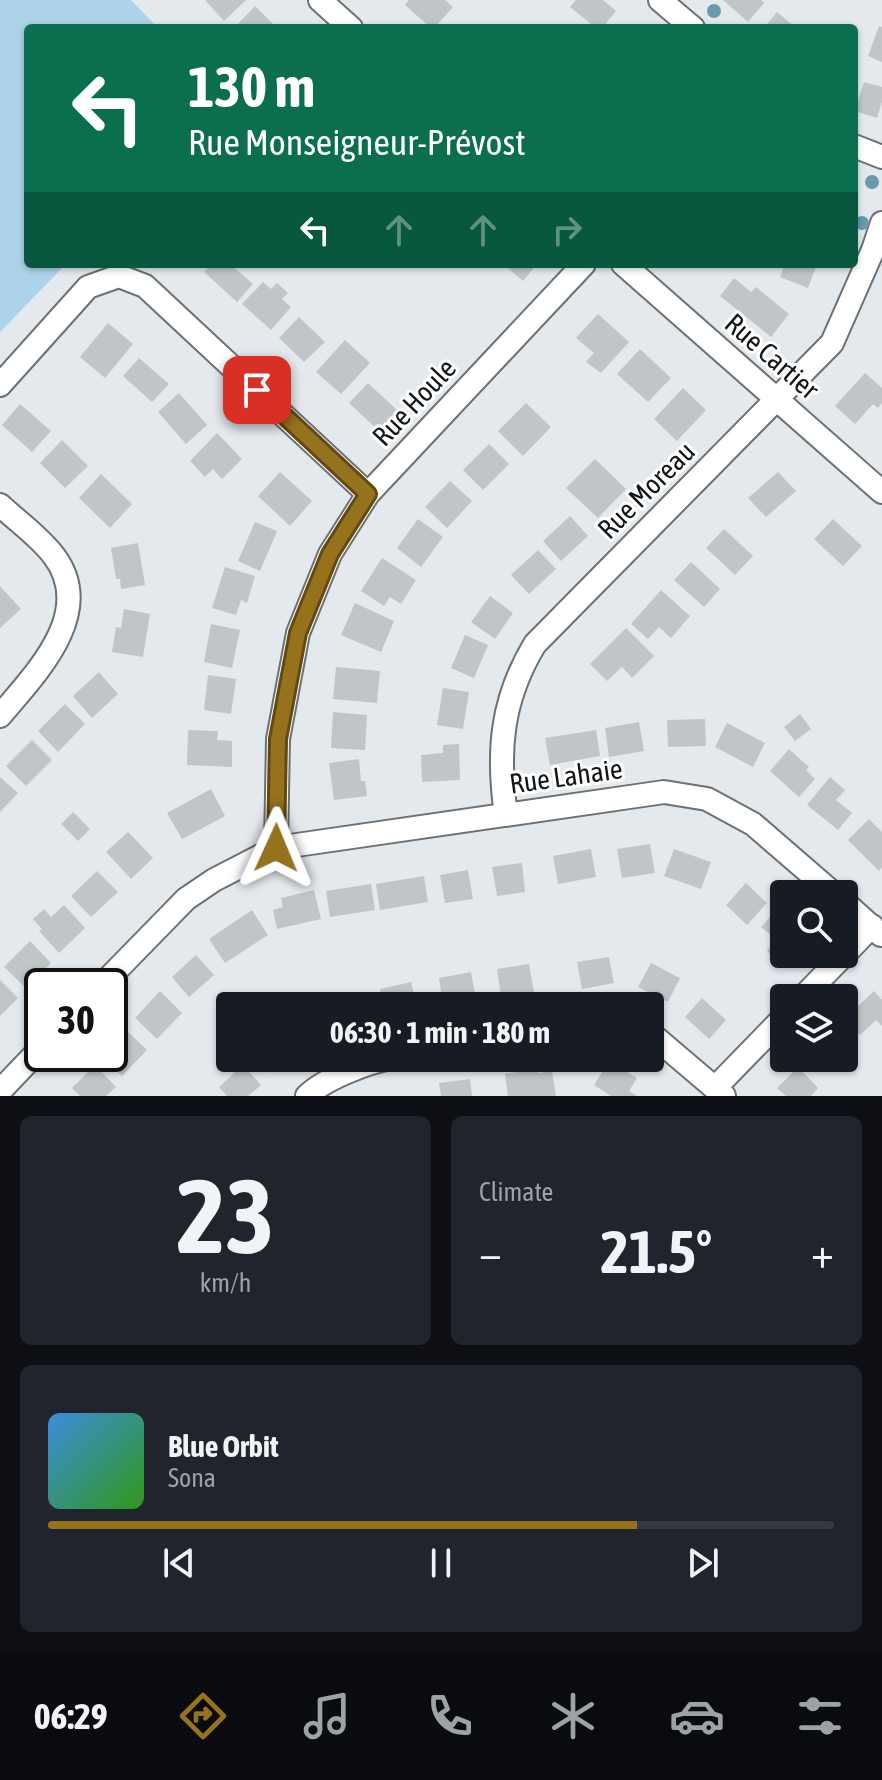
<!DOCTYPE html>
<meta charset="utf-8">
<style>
:root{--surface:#171b24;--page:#20242c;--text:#f1f3f6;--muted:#9ea1a6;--line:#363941;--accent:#97721c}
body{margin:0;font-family:"Asap Condensed",sans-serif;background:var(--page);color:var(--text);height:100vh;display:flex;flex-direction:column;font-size:30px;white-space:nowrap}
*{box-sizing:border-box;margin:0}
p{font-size:26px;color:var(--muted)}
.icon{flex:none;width:44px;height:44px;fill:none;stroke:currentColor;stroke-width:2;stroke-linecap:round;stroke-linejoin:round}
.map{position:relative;height:1096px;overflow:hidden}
.sheet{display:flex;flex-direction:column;gap:20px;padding:20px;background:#0d0f14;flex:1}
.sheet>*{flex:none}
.banner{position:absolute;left:24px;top:24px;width:834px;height:244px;border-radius:8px;box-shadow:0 2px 6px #0004;background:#0b6e4f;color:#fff;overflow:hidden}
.tools{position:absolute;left:770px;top:880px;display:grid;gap:16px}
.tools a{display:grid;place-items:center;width:88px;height:88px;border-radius:8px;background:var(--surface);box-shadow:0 2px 6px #0004;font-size:40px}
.speed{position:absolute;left:24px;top:968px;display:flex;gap:16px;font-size:40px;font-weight:700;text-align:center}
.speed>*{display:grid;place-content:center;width:104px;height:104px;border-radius:50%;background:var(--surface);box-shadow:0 2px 6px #0004;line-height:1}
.speed .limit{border:4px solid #111;border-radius:12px;background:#fff;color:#111}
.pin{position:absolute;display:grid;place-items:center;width:68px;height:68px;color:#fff;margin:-34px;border-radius:16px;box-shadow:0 4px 12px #0006}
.me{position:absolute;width:88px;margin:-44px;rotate:1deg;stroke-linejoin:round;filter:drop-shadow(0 0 6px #0008)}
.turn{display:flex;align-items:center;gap:28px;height:168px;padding:0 32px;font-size:36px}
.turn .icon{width:104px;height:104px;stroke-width:2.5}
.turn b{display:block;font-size:56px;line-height:68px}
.lanes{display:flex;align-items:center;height:76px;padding:0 32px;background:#0003;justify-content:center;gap:40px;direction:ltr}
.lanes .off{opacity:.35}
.big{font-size:60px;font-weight:700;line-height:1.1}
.sheet .widget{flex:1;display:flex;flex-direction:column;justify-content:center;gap:12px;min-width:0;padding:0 28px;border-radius:12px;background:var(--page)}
.sheet .dial{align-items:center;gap:0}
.dial b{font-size:104px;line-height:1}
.song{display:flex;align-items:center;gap:24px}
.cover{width:96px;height:96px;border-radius:12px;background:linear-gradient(135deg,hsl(210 70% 55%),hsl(110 70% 35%))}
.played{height:8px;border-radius:4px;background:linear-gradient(90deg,var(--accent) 75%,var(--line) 75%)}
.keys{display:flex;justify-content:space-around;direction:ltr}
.heat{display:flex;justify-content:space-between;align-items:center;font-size:44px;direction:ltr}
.sheet .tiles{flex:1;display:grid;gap:20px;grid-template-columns:1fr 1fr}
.widget:last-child{grid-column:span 2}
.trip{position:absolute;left:216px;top:992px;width:448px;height:80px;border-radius:8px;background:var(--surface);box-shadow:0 2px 6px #0004;font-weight:700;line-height:80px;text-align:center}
.tab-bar{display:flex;height:128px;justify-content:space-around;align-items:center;background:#090b0e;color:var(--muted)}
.tab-bar .icon{width:56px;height:56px}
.tab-bar .selected{color:var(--accent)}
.tab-bar b{font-size:36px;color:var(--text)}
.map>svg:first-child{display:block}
.green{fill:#add3ea}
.building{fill:#c0c5c8}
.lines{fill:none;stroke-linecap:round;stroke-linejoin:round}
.minor-casing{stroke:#6c7173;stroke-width:26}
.minor{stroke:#fff;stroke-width:22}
.tree{fill:#699aae}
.route-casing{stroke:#624a12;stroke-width:20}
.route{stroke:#97721c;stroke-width:14}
.labels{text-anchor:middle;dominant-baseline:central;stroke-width:6;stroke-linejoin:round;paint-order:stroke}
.street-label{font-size:28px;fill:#121415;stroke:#fff}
</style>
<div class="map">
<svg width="882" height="1096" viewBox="0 0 882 1096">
<rect width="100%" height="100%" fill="#e4e9ed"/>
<path class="green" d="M0,0H131L158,28H28V264H66L0,332Z"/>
<path class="building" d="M205,0H246L224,21Z
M409,0H445L453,7L434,28H431L405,5Z
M576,0H603L616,11L602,28H596L570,7Z
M723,0H761L764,3L748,22Z
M255,6L277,28H238L236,26Z
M777,12L796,28H764Z
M879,26L882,27V62L868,56Z
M864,82L882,87V102L877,118L855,111Z
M212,264H230L253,284L237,302L204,272Z
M503,264H537L523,281Z
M785,264H817L808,288L780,277Z
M734,278L751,292L756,287L789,314L771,337L720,296Z
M263,282L271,289L277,283L288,293L282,299L291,307L271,330L242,304Z
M598,314L629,342L601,373L586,362L594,353L576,338Z
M299,317L325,342L304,362L279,338Z
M108,323L133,344L105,378L80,357Z
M345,340L370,363L341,394L316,372Z
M640,349L671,378L648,402L617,374Z
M139,358L169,384L152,402L123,376Z
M865,373L882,388V403L878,408L873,404L855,424L835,406Z
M368,383L397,410L379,431L349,403Z
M683,388L706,410L677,441L654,419Z
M179,393L207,425L186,444L158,412Z
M526,403L551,427L523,456L498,431Z
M20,404L51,431L32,452L2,425Z
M217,433L242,459L222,479L213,469L205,477L190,461Z
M62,440L88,466L65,488L40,463Z
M489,444L509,464L483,490L463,470Z
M595,459L626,489L598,518L566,488Z
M280,472L312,501L290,526L258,496Z
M778,472L796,491L766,517L748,498Z
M101,474L132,504L110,528L79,498Z
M450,481L472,501L447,528L425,507Z
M570,516L588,536L561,561L543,541Z
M418,519L443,537L421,567L397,548Z
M833,519L862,546L843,566L814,539Z
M255,522L277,531L260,571L238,561Z
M724,529L753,556L735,575L706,548Z
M138,543L145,585L121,589L120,579H116L111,548Z
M538,550L556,569L529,594L511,575Z
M382,558L416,580L401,604L390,597L384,606L361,591Z
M691,562L720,589L704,607L674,580Z
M225,567L255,576L247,603L241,600L236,615L212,608Z
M0,586L21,609L0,628Z
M661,590L690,616L671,638L659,627L648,639L631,624Z
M490,596L513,613L495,639L471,622Z
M355,603L394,621L381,652L341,635Z
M124,609L150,614L143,657L112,652L116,627L121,628Z
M211,624L240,630L232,668L204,662Z
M626,628L654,656L632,678L622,667L607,681L590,664Z
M465,635L488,645L474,678L451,668Z
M336,667L380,671L377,703L333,699Z
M99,672L118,694L92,718L73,696Z
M208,675L236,679L231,714L204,710Z
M443,688L469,692L463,729L437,725Z
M65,704L85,724L58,752L38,731Z
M333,712L367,715L365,750L331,748Z
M800,714L811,729L795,741L784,727Z
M705,719L706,746L668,747L667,720Z
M639,722L644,751L609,757L605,728Z
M727,723L765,743L753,767L715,747Z
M188,730L218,731L217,740L232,741V767L187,765Z
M596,730L600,756L550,765L545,738Z
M32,740L52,760L26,786L6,766Z
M459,744L460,780L422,782L421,755L443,753V745Z
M789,749L809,767L806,770L815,779L799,797L770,771Z
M359,759L361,781H365L367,796L334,800L329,763Z
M0,777L18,793L0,812Z
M830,777L845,790L836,800L852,813L838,830L807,805Z
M211,789L225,816L182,839L167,813Z
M73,812L90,829L78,841L61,824Z
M869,819L882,832V867L879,871L848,840Z
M128,832L153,858L131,879L106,852Z
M650,844L655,873L622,878L617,849Z
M591,849L596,877L558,884L553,856Z
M674,849L711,862L701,889L664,876Z
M522,863L525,892L497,896L492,867Z
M468,870L473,899L445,903L440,875Z
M97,871L118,892L91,917L71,896Z
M424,876L428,902L380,910L376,884Z
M746,883L767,903L747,925L726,905Z
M371,884L375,910L330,917L326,891Z
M314,890L321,919L277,929L273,910L283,907L281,898Z
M64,905L85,928L59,953L39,931L42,929L33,919L44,909L51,917Z
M252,910L268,935L225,963L209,939Z
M776,910L784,917V954H791L782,965L767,951L777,940L761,927Z
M30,941L51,963L26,988L4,967Z
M196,955L214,975L189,997L172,977Z
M609,957L614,983L582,989L577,962Z
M651,963L680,978L668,1002L638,987Z
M529,964L534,992L501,997L497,969Z
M471,972L476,999L443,1004L439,978Z
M0,980L18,998L0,1016Z
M411,982L417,1006H383L380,989Z
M160,991L182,1013L157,1039L135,1018Z
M874,991L882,1000V1026L876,1020L860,1035L844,1019Z
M702,998L726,1020L709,1039L685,1017Z
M124,1028L147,1050L122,1076L100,1054H110V1043Z
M844,1037L856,1049L836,1070L824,1058H844Z
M259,1058H292L269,1073Z
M609,1061L637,1078L629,1091L637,1096H611L594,1085Z
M95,1065L116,1087L106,1096H80L72,1088Z
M243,1065L261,1085L248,1096H227L219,1087Z
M798,1067L818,1088L811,1096H786L777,1088Z
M538,1068L539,1073L552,1071L556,1096H508L505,1074Z
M470,1079L472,1096H441L439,1083Z"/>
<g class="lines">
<defs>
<path id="minor" d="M320,0L351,28
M660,0L693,28
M854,146L882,157
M623,264L882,492
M0,385L88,287L119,276L145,286L368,494
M0,505C17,521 40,537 54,556C97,613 35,674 0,716
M506,815C497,752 501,700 535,644L832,343L873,250L882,223
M276,848L278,739L298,633L330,554L368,494L584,264
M844,902L881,935
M101,986L186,899L214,880L276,848L664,792L707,799L753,824L834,894
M802,998L872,926
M650,1033L724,1096
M715,1088L784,1017
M0,1091L42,1047
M307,1096C324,1079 368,1062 392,1058"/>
</defs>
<use href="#minor" class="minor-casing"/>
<use href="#minor" class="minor"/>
</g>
<g class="tree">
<circle cx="714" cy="11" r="7"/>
<circle cx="872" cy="182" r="7"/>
<circle cx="862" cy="223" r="7"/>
</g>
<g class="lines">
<defs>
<path id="route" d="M257,390L368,494L330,554L298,633L278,739L276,848"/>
</defs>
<use href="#route" class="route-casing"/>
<use href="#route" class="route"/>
</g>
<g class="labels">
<g class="street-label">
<text transform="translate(772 356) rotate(41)">Rue Cartier</text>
<text transform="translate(414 402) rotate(-47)">Rue Houle</text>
<text transform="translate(646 490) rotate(-45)">Rue Moreau</text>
<text transform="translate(566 776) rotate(-8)">Rue Lahaie</text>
</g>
</g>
</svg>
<div class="tools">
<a><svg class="icon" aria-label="search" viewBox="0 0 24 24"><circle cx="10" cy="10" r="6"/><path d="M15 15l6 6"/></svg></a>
<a><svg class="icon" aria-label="layers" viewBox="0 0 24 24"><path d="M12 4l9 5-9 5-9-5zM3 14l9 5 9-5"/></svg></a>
</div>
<div class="speed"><div class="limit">30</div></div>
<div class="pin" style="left:257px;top:390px;background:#d93025"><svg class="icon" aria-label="arrive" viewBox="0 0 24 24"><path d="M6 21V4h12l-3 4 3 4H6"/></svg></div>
<svg class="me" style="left:276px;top:848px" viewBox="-20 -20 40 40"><path d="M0-17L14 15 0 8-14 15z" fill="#97721c" stroke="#fff" stroke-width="4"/></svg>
<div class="trip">06:30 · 1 min · 180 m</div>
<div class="banner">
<div class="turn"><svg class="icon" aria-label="left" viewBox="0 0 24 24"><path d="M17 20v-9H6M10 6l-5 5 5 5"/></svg><div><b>130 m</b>Rue Monseigneur-Prévost</div></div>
<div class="lanes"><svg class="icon" aria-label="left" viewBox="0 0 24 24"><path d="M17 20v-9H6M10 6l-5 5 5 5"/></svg><svg class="icon off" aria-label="ahead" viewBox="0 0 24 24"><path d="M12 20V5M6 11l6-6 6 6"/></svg><svg class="icon off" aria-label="ahead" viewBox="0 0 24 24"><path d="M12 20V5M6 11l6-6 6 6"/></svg><svg class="icon off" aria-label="right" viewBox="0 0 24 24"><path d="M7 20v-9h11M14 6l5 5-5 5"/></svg></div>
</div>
</div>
<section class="sheet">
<div class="tiles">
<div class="widget dial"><b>23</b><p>km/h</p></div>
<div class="widget"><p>Climate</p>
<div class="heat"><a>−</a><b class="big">21.5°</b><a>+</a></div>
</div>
<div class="widget">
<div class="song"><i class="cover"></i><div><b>Blue Orbit</b><p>Sona</p></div></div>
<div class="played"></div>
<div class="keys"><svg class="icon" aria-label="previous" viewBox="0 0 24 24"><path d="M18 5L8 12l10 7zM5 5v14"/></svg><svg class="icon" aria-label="pause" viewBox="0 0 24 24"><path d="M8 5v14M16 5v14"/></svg><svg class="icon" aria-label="next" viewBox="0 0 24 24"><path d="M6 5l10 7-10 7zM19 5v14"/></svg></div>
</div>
</div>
</section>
<nav class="tab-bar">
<b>06:29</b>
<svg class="icon selected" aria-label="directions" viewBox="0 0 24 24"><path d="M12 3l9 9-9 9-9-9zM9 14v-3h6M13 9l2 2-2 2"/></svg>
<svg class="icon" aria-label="music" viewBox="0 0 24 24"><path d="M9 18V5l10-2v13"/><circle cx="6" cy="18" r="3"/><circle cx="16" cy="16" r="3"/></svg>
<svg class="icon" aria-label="phone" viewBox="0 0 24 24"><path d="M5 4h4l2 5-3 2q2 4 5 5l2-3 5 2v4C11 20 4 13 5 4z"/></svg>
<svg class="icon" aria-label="climate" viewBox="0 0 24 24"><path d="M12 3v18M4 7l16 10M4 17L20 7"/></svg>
<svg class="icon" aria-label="car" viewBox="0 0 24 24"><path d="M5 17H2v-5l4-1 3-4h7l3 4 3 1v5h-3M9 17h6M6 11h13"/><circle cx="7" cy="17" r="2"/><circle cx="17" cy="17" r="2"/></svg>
<svg class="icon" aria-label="filters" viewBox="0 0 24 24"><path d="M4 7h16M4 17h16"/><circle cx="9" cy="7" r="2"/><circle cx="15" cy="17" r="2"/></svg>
</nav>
